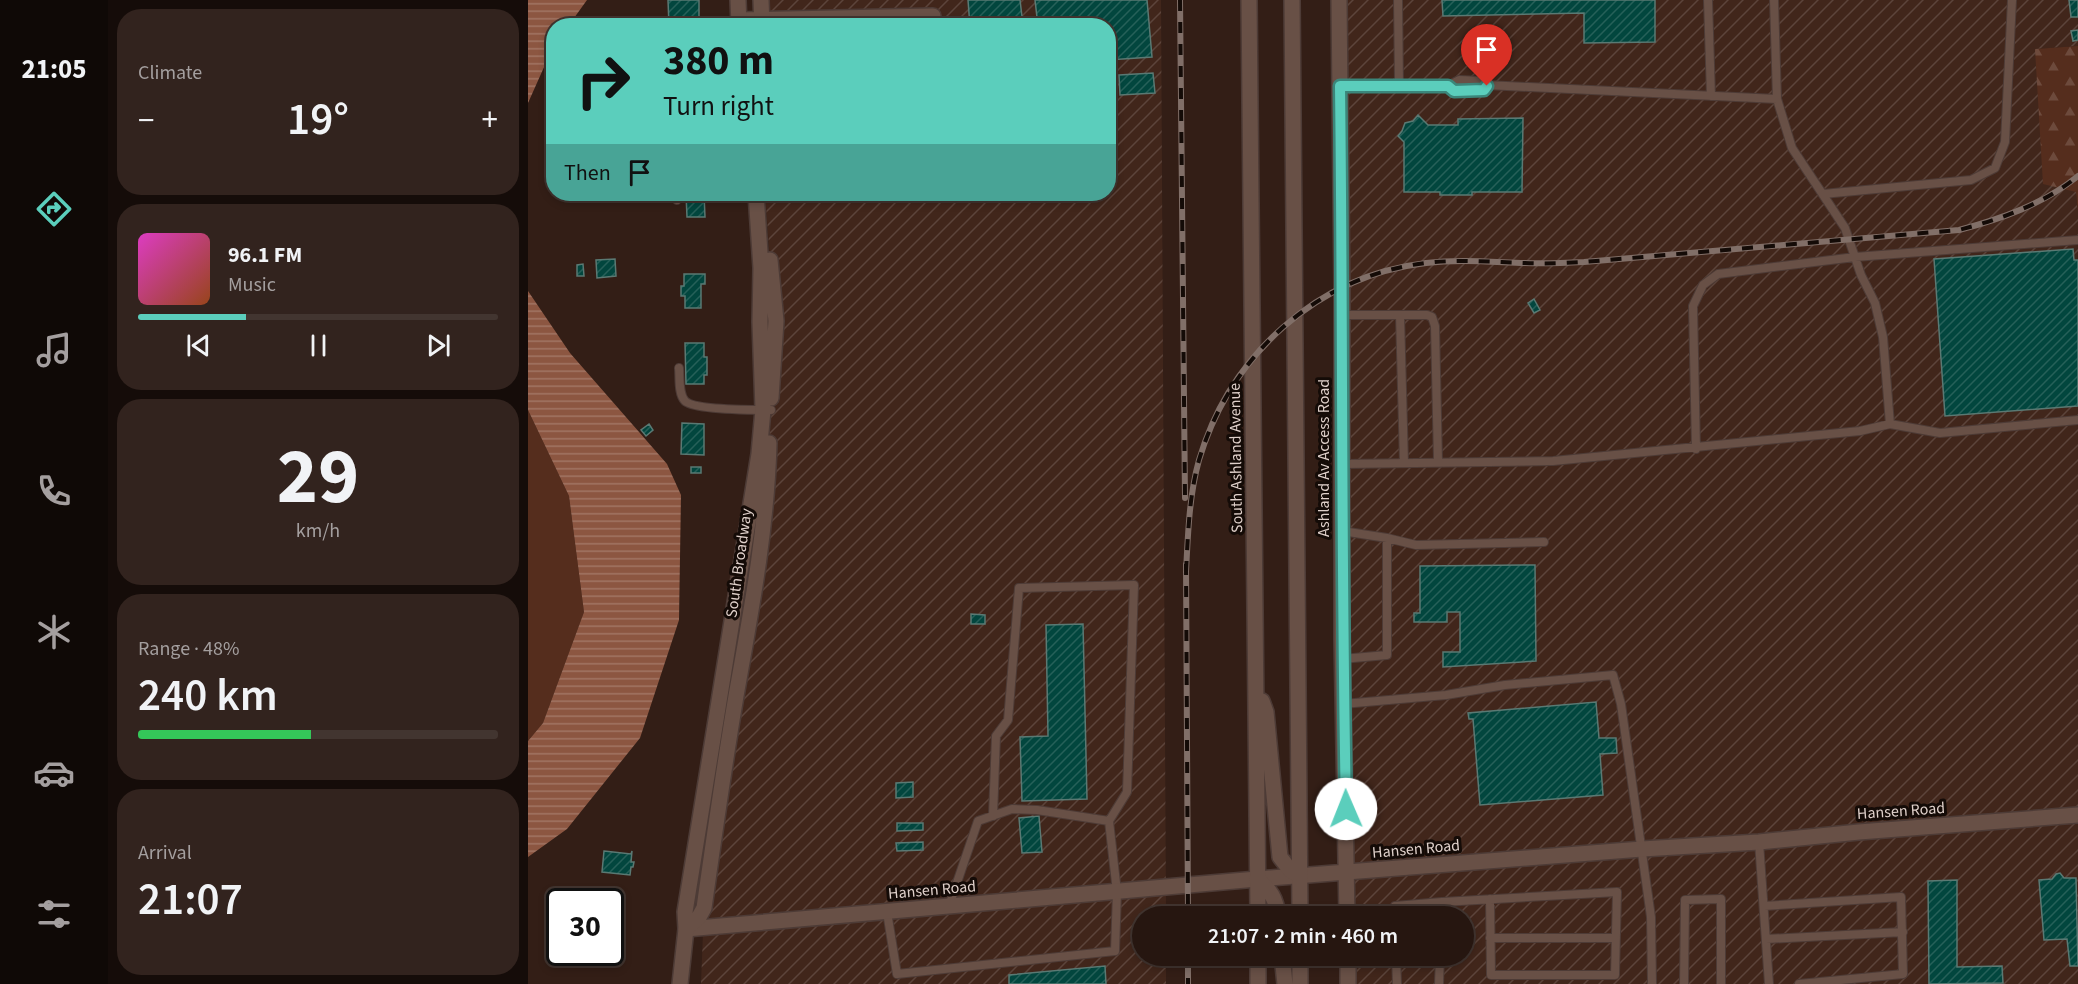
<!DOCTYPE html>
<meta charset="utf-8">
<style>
:root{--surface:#261610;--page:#32231e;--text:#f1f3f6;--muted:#a49f9f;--line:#423530;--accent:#5bcebc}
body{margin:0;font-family:"Source Sans 3",sans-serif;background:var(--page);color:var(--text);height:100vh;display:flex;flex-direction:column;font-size:22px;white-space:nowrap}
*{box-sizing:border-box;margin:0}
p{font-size:20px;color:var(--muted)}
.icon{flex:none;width:33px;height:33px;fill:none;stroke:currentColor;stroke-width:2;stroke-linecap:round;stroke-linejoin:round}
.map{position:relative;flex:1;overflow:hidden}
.sheet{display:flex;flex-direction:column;gap:9px;padding:9px;background:#150c09;width:420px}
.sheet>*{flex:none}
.hud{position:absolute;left:18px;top:18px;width:570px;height:183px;border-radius:24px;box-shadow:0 3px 9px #0003,0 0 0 2px var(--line);background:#5bcebc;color:#111;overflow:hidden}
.speed{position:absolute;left:18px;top:888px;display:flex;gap:12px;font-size:30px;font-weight:700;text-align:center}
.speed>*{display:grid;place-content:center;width:78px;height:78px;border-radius:50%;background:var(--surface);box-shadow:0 3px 9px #0003,0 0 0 2px var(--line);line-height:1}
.speed .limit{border:3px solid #111;border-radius:9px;background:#fff;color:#111}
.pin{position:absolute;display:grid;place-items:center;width:51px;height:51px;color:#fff;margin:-62px -26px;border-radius:50% 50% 50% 0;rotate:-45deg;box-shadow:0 0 6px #0007}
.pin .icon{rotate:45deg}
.me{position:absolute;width:66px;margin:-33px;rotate:359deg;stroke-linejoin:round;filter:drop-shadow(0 0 4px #0008)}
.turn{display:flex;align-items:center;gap:21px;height:126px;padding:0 18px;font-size:27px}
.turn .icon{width:78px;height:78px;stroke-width:2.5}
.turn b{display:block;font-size:42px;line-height:51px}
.then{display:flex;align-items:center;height:57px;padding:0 18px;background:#0003;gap:12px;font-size:22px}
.big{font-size:45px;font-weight:600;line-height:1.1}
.sheet .widget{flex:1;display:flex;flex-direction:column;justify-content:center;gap:9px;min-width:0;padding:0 21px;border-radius:24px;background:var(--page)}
.sheet .dial{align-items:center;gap:0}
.dial b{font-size:78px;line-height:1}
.song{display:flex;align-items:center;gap:18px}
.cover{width:72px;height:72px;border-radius:9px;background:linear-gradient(135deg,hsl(310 70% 55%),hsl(20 70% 35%))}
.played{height:6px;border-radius:3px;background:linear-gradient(90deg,var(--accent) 30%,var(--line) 30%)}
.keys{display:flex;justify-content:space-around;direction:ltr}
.heat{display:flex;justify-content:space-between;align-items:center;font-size:33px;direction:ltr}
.charge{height:9px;border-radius:4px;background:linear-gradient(90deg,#34c759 48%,var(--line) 0)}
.trip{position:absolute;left:604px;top:906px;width:342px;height:60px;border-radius:30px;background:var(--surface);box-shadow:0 3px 9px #0003,0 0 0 2px var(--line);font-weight:600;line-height:60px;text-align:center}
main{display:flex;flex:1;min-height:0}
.tab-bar{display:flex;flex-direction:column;width:108px;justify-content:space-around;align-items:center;background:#0f0906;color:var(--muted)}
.tab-bar .icon{width:42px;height:42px}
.tab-bar .current{color:var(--accent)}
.tab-bar b{font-size:27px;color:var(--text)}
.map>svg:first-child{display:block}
.industrial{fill:url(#industrial-furrows)}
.forest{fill:url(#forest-firs)}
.park{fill:#552d1d}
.water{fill:url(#water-rules)}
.building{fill:url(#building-hatch);stroke:#5a7973;stroke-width:1.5}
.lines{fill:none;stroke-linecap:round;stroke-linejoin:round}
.service-casing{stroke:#4d3b36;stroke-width:10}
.minor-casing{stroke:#4d3b36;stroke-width:18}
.tertiary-casing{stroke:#4d3b36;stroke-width:18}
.secondary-casing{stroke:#4d3b36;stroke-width:18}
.service{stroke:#685046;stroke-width:8}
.minor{stroke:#685046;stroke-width:15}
.tertiary{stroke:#685046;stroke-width:15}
.secondary{stroke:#685046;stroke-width:15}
.rail-casing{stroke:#816f68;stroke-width:6}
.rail{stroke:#140b07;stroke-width:4;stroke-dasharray:11;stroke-linecap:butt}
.route-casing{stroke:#3b867a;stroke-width:15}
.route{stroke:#5bcebc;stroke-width:10}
.labels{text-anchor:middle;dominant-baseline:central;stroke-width:6;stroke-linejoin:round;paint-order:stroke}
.street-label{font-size:16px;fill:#dfd0ca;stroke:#140b07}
</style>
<main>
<nav class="tab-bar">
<b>21:05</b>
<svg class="icon current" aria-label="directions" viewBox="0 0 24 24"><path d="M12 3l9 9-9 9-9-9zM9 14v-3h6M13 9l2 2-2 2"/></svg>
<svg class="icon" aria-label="music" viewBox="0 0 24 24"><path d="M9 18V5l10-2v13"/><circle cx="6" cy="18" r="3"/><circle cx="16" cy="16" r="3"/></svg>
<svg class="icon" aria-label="phone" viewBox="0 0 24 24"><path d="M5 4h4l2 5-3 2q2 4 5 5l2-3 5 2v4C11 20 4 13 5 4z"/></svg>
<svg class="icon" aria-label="climate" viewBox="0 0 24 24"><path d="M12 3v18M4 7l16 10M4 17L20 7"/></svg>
<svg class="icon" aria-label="car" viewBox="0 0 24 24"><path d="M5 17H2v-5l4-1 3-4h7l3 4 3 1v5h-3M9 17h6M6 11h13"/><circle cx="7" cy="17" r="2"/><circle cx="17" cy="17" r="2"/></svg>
<svg class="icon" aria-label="filters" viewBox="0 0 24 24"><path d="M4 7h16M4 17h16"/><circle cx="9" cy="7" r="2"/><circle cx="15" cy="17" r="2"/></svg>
</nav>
<section class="sheet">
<div class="widget"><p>Climate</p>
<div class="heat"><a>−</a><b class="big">19°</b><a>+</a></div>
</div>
<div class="widget">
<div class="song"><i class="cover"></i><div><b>96.1 FM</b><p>Music</p></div></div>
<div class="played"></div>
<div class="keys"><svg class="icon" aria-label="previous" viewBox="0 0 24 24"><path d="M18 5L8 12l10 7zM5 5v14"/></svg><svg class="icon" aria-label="pause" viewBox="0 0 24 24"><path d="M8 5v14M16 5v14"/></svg><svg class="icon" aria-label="next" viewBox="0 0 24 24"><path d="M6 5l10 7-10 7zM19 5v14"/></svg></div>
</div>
<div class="widget dial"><b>29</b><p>km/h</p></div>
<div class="widget"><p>Range · 48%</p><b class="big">240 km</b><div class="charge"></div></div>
<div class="widget"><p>Arrival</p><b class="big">21:07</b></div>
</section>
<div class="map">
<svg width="1550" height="984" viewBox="0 0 1550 984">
<defs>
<pattern id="industrial-furrows" width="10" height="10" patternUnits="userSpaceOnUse" patternTransform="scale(1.5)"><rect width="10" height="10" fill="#41261b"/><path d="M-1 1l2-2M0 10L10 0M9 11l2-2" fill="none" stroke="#5c443b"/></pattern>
<pattern id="forest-firs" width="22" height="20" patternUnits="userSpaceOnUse" patternTransform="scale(1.5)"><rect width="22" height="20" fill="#552d1d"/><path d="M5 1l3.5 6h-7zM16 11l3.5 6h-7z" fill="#6d4a3c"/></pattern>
<pattern id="water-rules" width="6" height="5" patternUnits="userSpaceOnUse" patternTransform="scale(1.5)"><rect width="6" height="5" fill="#8c5641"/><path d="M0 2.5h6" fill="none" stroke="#a17564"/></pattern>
<pattern id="building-hatch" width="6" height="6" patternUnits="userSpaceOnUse" patternTransform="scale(1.5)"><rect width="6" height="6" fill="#02463e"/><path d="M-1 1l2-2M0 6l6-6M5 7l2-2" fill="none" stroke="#266059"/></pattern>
</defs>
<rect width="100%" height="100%" fill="#331e16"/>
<path class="industrial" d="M233,0H633L638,916H615V956H638V984H173L176,908L241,444L244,380L243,272L237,194H580V26L234,25Z
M811,0H1550V46L1508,49L1548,192L1550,213V984H820V956H936V916H820Z"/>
<path class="forest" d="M1550,46V213L1548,192L1515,184L1507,49Z"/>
<path class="park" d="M0,410L41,496L56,612L15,723L0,741Z"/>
<path class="water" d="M0,0H59L41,25L26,26L25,47L0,103Z
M0,291L42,353L139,464L153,495L151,620L112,738L39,829L0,857V741L15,723L56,612L41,496L0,410Z"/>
<path class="building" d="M140,0H171V26H141Z
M440,0H492L495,25L442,26Z
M507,0H619L624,57L580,60V26H510Z
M914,0H1127V42L1056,43V13L915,16Z
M1541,0H1550V17H1543Z
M1550,30V40L1545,41L1543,31Z
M625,73L627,93L592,95L591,75Z
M890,115L900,125H930V119L995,118L994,192H944V195H912V192H876V142L870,136L874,131L877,123L885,121Z
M158,194H176L177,217H159Z
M1545,249L1546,260H1550V406L1417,416L1406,259Z
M87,259L88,276L69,278L68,260Z
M55,264L56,276H49V265Z
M156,274H177V284H173V308H157V296H153V286H156Z
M1006,299L1012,310L1006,313L1000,303Z
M157,343H176V357H179V375H176V384H158Z
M154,423L176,424V455L153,454Z
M121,424L125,430L118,436L113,430Z
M163,467H173V473H163Z
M1007,565L1008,661L915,667V652H932V612H919V622H886V613H892V566Z
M443,614L457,615V624H443Z
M555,624L559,799L494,801L492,737L520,736L518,625Z
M1068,702L1071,738H1088L1089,753L1072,754L1075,795L952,805L945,719H941L940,713Z
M385,782V797L368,798V783Z
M511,816L514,852L494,853L491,818Z
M369,823H395V830L369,831Z
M395,842V850L369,851L368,843Z
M76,851L103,854L104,851L103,862H106L105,867H103L102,875L74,872Z
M1532,873L1536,878H1548L1550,966H1542L1539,939L1516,940L1511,880L1524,879L1528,874Z
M1429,880V967L1474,966L1475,983L1401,984L1400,881Z
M577,966L578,984H481V975Z"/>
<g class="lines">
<defs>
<path id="service" d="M870,0L871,86
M1180,0L1183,96
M1246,0L1249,99
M812,86H920L926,91L956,90L959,85L955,81L931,80L920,86
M1295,194L1443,180L1467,168L1477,142L1484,0
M149,200L150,194
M814,315H872L876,463
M872,315H899L904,317L907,326L910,462
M151,368C152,377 150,394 157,401C166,410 228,410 243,410
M1362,424L1412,433L1550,420
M1168,449L1165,306L1175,285L1190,274L1327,257L1550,240
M814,464L1025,461L1332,431L1362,424L1355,337L1347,303L1333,275L1317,228L1264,148L1249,99L959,85
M814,531L859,538L888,545L1016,542
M814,659L859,655V538
M815,704L918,695L977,685L1085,675L1093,704L1123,917L1124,984
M465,816L468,736L480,720L491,588L606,585L599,792L581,821
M1231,842L1241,984
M1236,906L1373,897L1375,974L1271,984
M359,912L369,974L587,951L589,892L581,821L509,810L484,809L450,821L421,906
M867,916V906L914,902
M913,916L914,902L1089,892L1087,975H963L962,899
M962,938H1088
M1238,939L1375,932
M868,956L869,984
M911,984L912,956
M1156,984L1157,900L1193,899V984"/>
<path id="minor" d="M811,0L814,288V640L819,916
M210,20L405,16
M158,929L729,879L1114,849L1231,842L1331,832L1550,815
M820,956V984"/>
<path id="tertiary" d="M210,0L211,26
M233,0L234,26
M242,260L248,321L243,398
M158,929L171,917L176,908C186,837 196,767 208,696C223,612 239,528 241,443
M152,984L158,929L157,912L231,454L235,410L232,322L233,268L228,194"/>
<path id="secondary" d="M721,0L730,916
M764,0L772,916
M734,701L738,712L752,857L762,870L772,876
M729,879C743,890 748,899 750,916
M730,956V984
M754,956L757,984
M772,956V984"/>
</defs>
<use href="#service" class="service-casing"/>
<use href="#minor" class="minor-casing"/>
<use href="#tertiary" class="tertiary-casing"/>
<use href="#secondary" class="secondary-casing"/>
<use href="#service" class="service"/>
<use href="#minor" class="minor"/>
<use href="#tertiary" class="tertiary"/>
<use href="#secondary" class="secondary"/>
<defs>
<path id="rail" d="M652,0L657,498
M658,564L660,916
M658,572C660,534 661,496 671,460C702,356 788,276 898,263C931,259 964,262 997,263C1017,264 1037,263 1056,262L1431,230C1473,219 1516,204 1550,176
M660,956V984"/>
</defs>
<use href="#rail" class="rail-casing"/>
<use href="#rail" class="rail"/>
</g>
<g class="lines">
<defs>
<path id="route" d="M818,809C813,568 815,327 812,86H920L926,91L956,90L959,86"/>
</defs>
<use href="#route" class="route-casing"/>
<use href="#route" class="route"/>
</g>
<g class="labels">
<g class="street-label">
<text transform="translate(708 458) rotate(-91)">South Ashland Avenue</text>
<text transform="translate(796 458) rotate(-90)">Ashland Av Access Road</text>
<text transform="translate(211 563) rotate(-82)">South Broadway</text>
<text transform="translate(1373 811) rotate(-4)">Hansen Road</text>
<text transform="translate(888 849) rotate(-5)">Hansen Road</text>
<text transform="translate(404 890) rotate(-5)">Hansen Road</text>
</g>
</g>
</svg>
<div class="speed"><div class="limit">30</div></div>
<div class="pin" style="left:959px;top:86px;background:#d93025"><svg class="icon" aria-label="arrive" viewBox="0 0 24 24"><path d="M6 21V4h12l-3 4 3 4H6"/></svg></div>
<svg class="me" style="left:818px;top:809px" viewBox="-20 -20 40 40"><circle r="19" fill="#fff"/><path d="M0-13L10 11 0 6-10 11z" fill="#5bcebc"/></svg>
<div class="trip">21:07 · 2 min · 460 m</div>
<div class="hud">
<div class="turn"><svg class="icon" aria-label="right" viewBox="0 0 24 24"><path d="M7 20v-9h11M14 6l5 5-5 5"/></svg><div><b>380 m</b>Turn right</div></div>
<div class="then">Then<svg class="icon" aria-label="arrive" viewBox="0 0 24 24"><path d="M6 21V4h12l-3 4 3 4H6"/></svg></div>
</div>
</div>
</main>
